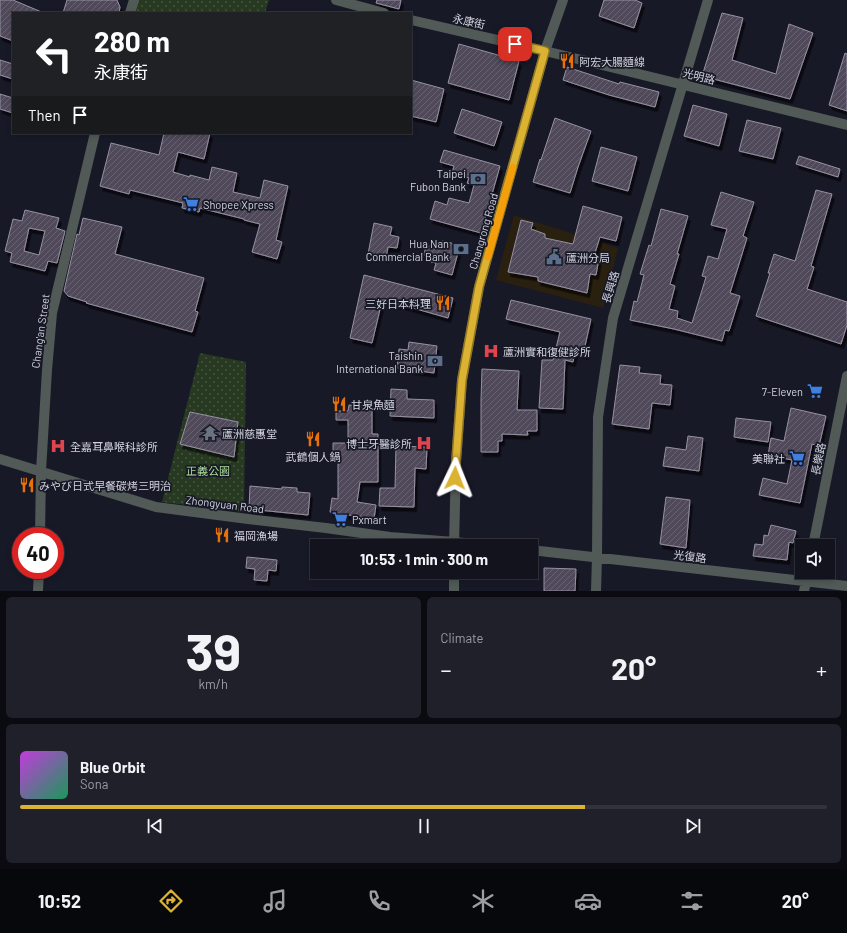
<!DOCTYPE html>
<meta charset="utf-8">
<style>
:root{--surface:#12131d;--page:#1f202a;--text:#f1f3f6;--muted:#9c9ea4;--line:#31323b;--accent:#dcb233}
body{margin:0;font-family:Barlow,"Noto Sans TC","Noto Sans JP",sans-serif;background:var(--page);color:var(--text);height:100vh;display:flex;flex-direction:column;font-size:15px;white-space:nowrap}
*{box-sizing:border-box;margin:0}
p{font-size:13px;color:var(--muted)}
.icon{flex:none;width:22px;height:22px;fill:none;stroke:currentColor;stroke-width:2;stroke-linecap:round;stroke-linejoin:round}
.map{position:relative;height:591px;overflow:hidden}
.panel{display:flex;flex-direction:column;gap:6px;padding:6px;background:#0a0a10;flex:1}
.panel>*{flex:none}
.hud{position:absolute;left:12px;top:12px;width:400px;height:122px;border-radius:0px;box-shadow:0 2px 6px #0003,0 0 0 1px var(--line);background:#202124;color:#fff;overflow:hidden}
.tools{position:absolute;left:795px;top:539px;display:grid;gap:8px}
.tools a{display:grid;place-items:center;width:40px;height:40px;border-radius:0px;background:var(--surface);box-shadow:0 2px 6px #0003,0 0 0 1px var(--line);font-size:20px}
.speed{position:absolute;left:12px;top:527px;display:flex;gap:8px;font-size:20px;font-weight:700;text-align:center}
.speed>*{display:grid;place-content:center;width:52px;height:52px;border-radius:50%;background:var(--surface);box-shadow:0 2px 6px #0003,0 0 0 1px var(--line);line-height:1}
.speed .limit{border:6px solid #d22;background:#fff;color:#111}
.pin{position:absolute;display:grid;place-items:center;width:34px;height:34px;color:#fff;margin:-17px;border-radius:8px;box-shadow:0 2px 6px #0006}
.me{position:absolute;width:44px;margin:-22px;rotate:2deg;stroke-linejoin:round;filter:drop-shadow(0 0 3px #0008)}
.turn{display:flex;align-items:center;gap:14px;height:84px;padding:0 16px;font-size:18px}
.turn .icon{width:52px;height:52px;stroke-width:2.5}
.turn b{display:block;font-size:28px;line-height:34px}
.then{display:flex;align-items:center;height:38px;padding:0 16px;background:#0003;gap:8px;font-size:15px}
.big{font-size:30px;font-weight:700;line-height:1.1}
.panel .widget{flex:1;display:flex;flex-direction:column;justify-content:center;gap:6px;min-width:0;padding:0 14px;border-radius:6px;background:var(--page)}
.panel .dial{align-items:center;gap:0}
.dial b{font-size:52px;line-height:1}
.song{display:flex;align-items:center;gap:12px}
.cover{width:48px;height:48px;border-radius:6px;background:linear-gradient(135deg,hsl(290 70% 55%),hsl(150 70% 35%))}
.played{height:4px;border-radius:2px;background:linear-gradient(90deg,var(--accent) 70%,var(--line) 70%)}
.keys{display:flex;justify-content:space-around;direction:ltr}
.heat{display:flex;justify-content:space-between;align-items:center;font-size:22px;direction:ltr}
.panel .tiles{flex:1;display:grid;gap:6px;grid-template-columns:1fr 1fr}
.widget:last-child{grid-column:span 2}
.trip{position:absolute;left:310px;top:539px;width:228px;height:40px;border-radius:0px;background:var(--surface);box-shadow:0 2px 6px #0003,0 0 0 1px var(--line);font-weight:700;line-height:40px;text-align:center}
.dock{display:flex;height:64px;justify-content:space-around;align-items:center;background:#07080c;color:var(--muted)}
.dock .icon{width:28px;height:28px}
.dock .current{color:var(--accent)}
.dock b{font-size:18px;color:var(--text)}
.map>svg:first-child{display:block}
.commercial{fill:#292010}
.grass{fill:url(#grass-dots)}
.building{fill:url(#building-hatch);stroke:#9791a3;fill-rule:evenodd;filter:url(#shadow)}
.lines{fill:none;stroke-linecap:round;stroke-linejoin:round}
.minor{stroke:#515a57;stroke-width:10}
.route-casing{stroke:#8f7421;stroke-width:10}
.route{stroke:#dcb233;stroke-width:7}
.slow{stroke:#f59e0b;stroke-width:7}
.labels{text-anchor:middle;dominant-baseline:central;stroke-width:3.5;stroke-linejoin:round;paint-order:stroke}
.street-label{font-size:11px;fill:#d2d4de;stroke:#181927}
.poi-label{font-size:11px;fill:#d2d4de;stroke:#181927;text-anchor:start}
.park-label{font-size:11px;fill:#a8dc95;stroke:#181927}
</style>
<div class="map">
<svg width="847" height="591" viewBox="0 0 847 591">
<defs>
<pattern id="grass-dots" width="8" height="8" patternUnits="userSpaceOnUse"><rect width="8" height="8" fill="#273920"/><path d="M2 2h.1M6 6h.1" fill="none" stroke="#455540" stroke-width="1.8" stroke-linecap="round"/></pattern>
<pattern id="building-hatch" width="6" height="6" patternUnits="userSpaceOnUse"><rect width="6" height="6" fill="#4f4a5a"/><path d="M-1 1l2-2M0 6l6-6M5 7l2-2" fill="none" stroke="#676371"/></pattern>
<filter id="shadow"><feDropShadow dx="2.5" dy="4.5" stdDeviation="0" flood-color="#0009"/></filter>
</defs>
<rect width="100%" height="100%" fill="#181927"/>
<path class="commercial" d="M514,215L618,248L603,308L496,280Z"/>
<path class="grass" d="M134,0H269L265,13H130Z
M200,353L246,362L244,512L162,502Z"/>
<path class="building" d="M0,0H13L44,13H13V41L0,36Z
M67,0H117L120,7L119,13H63Z
M377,0H401L399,9L376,3Z
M604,0H635L642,3L634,28L599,16Z
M722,13L743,18L732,60L776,74L789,24L813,33L790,99L702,76Z
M459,44L519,61L509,100L448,83Z
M845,53L847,54V111L829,105Z
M0,60L13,64V79L0,75Z
M567,67L619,84L620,82L659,92L655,107L609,95L563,80Z
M411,80L444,89L436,122L411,116Z
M0,94L13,98V113L0,109Z
M693,105L727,114L719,146L684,136Z
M462,109L502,122L494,146L454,133Z
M555,118L591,131L578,167L570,193L533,182L540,159L541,160Z
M747,120L781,128L773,159L739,151Z
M164,133H210L204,159L178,152L173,172L190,177V175L209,180L212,167L237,173L233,192L260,198L264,180L288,186L276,240L282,242L277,259L252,252L260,224L244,220V219L200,208L199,212L182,208L183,203L130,190L129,194L100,186L111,143L159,155Z
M601,147L637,157L628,191L592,181Z
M444,150L500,166L481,233L430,219L435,201L447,205L449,198L469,203L474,185L467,183L469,178L452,173L454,166L440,162Z
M799,156L840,169L838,177L796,164Z
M816,190L832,194L811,266L814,267L807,289L847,302V325L841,344L756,316L770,273H768L774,254L795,261Z
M721,192L754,202L743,236L747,238L730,293L740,296L729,331L725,330L722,341L674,329L630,320L634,301L637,302L644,275L640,274L649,245L651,246L661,209L688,216L677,254H679L670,284L675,286L669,309L678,311L677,318L692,323L706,277L702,276L708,256L718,259L727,229L711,225Z
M583,206L622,217L616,241L600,237L594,256L599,258L596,275L590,274L587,293L538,281V277L508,272L521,220L533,223L531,229L545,234V238L573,244Z
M25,210L59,218L56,228L65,231L57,263L48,261L45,271L10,262L12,253L5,251L13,219L22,221ZM29,228L45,231L39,255L24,251Z
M83,218L122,227L115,254L204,278L195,311L198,312L192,332L86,303L87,302L68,296L64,291L77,234L79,235Z
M374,223L392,227L390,235L399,237L397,248L388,247L386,258L368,254Z
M442,241L460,245L452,275L434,270L436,263L431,262L432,258L424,255L426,245L435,248L436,245L441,247Z
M364,275L453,298L448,318L399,304V305L382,301L372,343L350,338Z
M511,300L591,319L585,346L588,347L586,355L575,352L573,362L565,360L563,409L539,408L542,360H553L560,332L506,319Z
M409,342L437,346L434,373L397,368L399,349L408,350Z
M620,365L640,367L639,373L661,375L660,384L672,385L670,405L652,403L649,429L612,424Z
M482,369L519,371L517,410H537V431H527L528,435L502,434V441H498V452H481V400Z
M391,389L407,390V399L434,400V418L390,416Z
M349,405L372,406V434H378V482H360L357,502L376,505L374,519L330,512L332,498L338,499V457H333V443H348V420H336V411H348Z
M791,408L826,416L819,446L812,444L800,503L759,495L763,478L787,484L792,460L768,455L771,438L784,441Z
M190,412L238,422L234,457L180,444Z
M736,418L771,422L768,442L734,437Z
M688,436L703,438L699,471L663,466L666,447L686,450Z
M396,446L427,447L426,469L415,468L414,507L379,506L380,488H395Z
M250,486L282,489V487L297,488V492L310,493L308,515L249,509Z
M666,497L690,500L686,548L660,544Z
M771,525L796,531L793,543L789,542L787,560L753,556L755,544L763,545L764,535L768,536Z
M247,557L277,560L276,571L268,570L267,581L254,580L255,569L246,568Z
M544,568L576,569L575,591H544Z"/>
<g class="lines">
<path class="minor" d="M336,0L384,13
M130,13L134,0
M411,20L545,51L847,125
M0,459L156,507L248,519L326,528L390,537L454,542L496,546
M40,536L41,471L47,370L52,313L95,133
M454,546L456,462L462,380L479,287L545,51L563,0
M813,546L847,376
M531,550L847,586
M454,572V591
M38,591L39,570
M596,591L597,557L598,417L613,318L708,0
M804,591L808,572"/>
</g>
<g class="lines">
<defs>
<path id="route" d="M455,478L456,462L462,380L479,287L545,51L515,44"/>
</defs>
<use href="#route" class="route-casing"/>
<use href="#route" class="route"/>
<path class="slow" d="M488,257L513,167"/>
</g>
<defs>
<symbol id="restaurant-bare" viewBox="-9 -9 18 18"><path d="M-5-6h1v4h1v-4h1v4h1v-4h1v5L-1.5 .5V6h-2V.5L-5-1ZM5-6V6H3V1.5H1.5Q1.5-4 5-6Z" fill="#e8710a" stroke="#181927" stroke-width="2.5" paint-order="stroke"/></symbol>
<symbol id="bank-bare" viewBox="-9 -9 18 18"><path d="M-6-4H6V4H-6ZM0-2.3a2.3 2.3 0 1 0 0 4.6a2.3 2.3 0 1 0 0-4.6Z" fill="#5c6f8a" stroke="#181927" stroke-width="2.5" paint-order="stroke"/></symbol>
<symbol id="supermarket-bare" viewBox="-9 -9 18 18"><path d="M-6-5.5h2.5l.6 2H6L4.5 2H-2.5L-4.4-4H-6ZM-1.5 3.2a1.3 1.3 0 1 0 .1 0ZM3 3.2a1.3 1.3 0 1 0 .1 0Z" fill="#3f7fe0" stroke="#181927" stroke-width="2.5" paint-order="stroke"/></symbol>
<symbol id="civic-bare" viewBox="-9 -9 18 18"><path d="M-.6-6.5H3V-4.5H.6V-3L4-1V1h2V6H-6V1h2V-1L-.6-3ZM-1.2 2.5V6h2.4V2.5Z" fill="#5c6f8a" stroke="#181927" stroke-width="2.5" paint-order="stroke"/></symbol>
<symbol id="hospital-bare" viewBox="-9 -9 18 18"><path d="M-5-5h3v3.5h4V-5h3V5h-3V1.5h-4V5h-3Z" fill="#e0444e" stroke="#181927" stroke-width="2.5" paint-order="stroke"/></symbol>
<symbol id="temple-bare" viewBox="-9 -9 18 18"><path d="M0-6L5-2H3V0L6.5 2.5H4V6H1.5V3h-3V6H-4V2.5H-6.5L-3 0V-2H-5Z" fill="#6b7280" stroke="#181927" stroke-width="2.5" paint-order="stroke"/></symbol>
</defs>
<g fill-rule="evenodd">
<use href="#restaurant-bare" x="556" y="50" width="22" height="22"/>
<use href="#bank-bare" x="467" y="168" width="22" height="22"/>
<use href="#supermarket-bare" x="180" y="193" width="22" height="22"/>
<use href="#bank-bare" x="450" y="238" width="22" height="22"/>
<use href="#civic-bare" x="543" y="246" width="22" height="22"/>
<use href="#restaurant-bare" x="432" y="292" width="22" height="22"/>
<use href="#hospital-bare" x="480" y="340" width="22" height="22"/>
<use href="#bank-bare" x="424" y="350" width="22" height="22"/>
<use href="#supermarket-bare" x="804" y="380" width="22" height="22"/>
<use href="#restaurant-bare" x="328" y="393" width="22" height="22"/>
<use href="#temple-bare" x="199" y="422" width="22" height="22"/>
<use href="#restaurant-bare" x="302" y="428" width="22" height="22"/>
<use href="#hospital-bare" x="413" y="432" width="22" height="22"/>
<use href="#hospital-bare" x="47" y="435" width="22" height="22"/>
<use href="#supermarket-bare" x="786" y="447" width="22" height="22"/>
<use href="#restaurant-bare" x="16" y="474" width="22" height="22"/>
<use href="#supermarket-bare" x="329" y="508" width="22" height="22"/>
<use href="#restaurant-bare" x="211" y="524" width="22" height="22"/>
</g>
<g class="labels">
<g class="street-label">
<text transform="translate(469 21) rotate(13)">永康街</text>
<text transform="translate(699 76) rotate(14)">光明路</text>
<text transform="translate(483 231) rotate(-74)">Changrong Road</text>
<text transform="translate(610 287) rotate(-73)">長興路</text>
<text transform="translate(40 331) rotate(-82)">Chang'an Street</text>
<text transform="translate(818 459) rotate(-79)">長樂路</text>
<text transform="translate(225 504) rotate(7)">Zhongyuan Road</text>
<text transform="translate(690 556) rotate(7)">光復路</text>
</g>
<g class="poi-label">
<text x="579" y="61">阿宏大腸麵線</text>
<text x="466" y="173" text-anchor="end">Taipei<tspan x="466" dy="13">Fubon Bank</tspan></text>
<text x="203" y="204">Shopee Xpress</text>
<text x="449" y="243" text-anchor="end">Hua Nan<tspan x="449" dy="13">Commercial Bank</tspan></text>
<text x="566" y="257">蘆洲分局</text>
<text x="431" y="303" text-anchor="end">三好日本料理</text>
<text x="503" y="351">蘆洲實和復健診所</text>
<text x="423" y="355" text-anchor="end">Taishin<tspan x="423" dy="13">International Bank</tspan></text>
<text x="803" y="391" text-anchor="end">7-Eleven</text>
<text x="351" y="404">甘泉魚麵</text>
<text x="222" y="433">蘆洲慈惠堂</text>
<text x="412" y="443" text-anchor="end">博士牙醫診所</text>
<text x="70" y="446">全嘉耳鼻喉科診所</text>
<text x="313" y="456" text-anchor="middle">武鶴個人鍋</text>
<text x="785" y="458" text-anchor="end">美聯社</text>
<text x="39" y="485">みやび日式早餐碳烤三明治</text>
<text x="352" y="519">Pxmart</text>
<text x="234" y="535">福岡漁場</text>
</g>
<g class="park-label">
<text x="208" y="470">正義公園</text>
</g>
</g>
</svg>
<div class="tools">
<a><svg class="icon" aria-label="sound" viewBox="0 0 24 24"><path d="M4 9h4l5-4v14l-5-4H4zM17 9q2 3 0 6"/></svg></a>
</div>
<div class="speed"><div class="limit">40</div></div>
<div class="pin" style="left:515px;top:44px;background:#d93025"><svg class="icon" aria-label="arrive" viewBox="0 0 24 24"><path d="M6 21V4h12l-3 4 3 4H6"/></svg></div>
<svg class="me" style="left:455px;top:478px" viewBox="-20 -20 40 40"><path d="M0-17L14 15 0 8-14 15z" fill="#dcb233" stroke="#fff" stroke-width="4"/></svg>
<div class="trip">10:53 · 1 min · 300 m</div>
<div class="hud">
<div class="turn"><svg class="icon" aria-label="left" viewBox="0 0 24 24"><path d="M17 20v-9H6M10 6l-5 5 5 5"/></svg><div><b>280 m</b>永康街</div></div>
<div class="then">Then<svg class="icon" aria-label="arrive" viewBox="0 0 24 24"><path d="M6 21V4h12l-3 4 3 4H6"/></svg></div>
</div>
</div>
<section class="panel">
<div class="tiles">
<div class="widget dial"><b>39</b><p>km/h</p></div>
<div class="widget"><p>Climate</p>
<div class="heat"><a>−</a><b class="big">20°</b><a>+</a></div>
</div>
<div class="widget">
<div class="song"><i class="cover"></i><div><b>Blue Orbit</b><p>Sona</p></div></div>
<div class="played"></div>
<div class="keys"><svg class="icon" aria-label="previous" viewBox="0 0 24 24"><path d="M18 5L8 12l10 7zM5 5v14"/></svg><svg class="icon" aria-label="pause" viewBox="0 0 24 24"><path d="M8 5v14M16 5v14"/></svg><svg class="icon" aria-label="next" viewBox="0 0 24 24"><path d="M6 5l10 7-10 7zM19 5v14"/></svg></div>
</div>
</div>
</section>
<nav class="dock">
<b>10:52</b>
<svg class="icon current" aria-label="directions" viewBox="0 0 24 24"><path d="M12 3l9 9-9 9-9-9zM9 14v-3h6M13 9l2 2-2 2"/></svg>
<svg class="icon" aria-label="music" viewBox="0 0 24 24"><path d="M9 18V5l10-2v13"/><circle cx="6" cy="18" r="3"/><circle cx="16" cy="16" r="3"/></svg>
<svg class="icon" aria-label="phone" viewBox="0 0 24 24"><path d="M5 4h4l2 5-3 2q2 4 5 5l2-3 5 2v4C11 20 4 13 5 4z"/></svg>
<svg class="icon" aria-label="climate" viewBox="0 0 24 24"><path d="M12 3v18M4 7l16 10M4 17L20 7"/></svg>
<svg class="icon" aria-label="car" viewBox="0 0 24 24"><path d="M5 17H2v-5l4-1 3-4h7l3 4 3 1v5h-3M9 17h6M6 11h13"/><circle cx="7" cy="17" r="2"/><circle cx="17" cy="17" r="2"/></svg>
<svg class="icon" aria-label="filters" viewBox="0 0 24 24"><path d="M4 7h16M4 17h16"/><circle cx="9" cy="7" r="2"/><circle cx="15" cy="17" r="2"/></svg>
<b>20°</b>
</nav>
